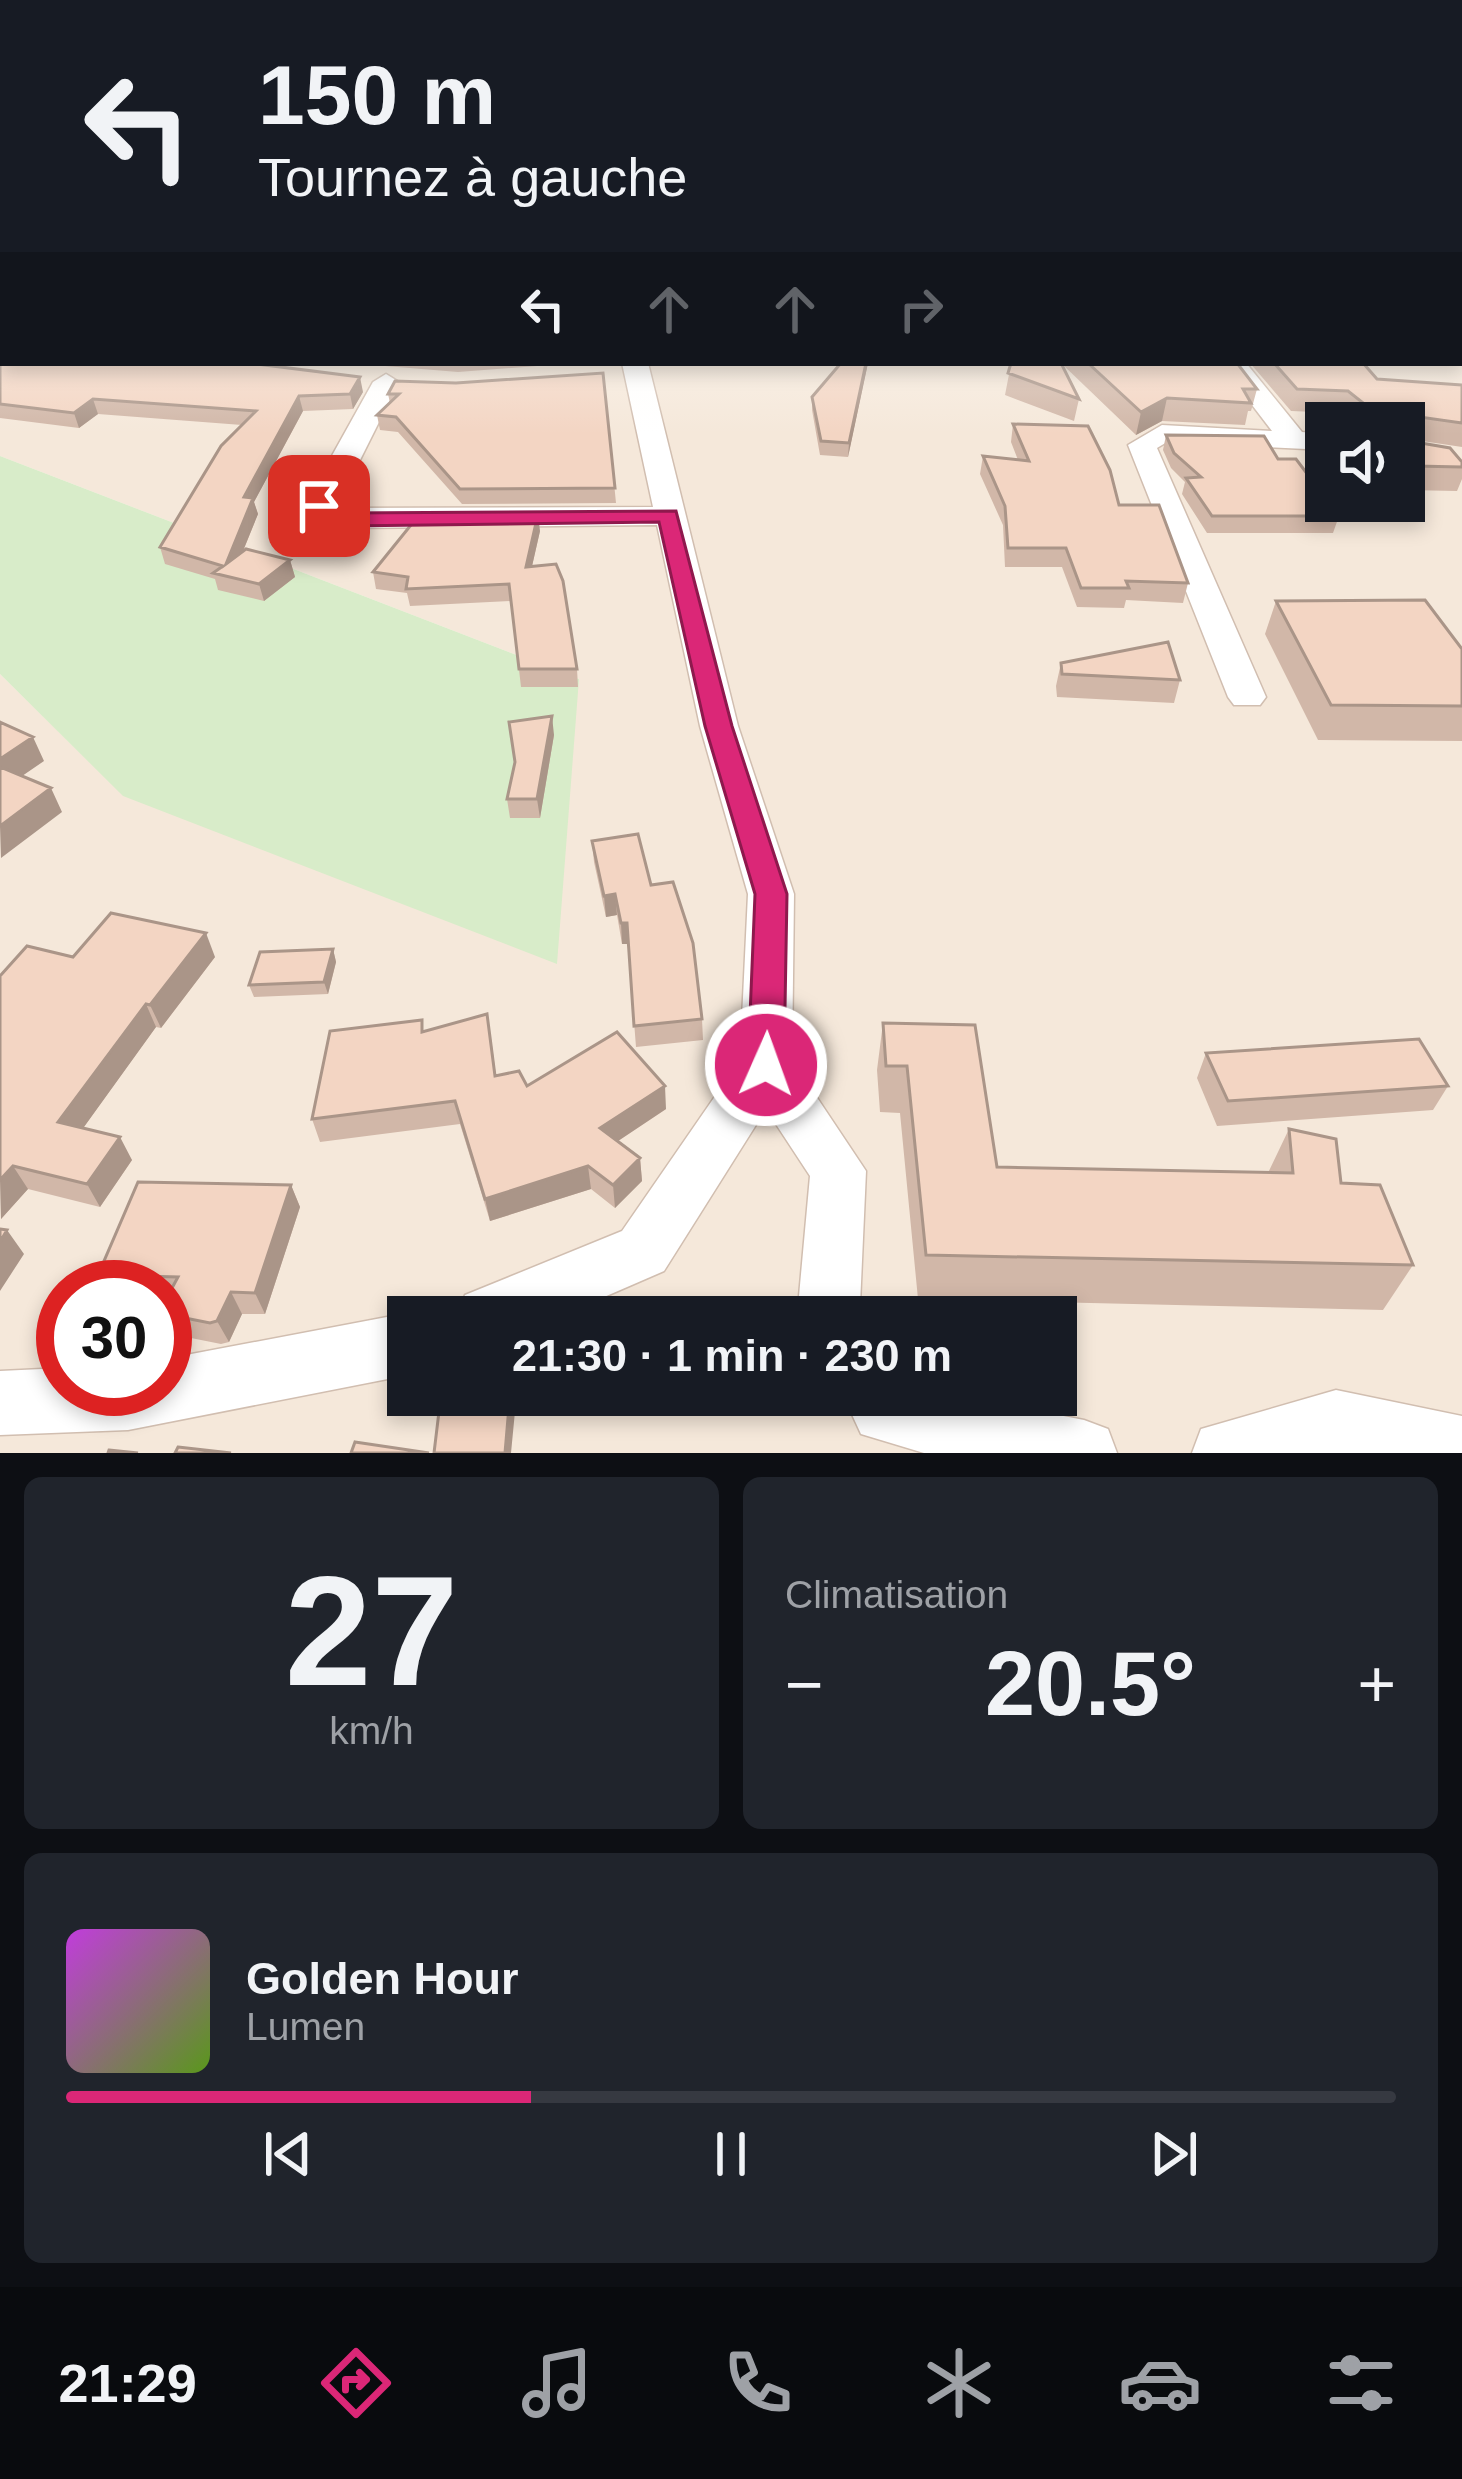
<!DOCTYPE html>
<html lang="fr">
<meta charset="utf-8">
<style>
:root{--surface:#171b24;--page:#20242c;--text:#f1f3f6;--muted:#9ea1a6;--line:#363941;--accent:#db2777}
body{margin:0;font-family:Arial,sans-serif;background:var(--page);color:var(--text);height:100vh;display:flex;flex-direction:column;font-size:45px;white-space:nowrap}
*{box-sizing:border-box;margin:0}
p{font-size:39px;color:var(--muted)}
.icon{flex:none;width:66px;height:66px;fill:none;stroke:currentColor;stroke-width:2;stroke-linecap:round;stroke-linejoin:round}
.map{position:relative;height:1453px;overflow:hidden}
.drawer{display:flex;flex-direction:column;gap:24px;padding:24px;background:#0d0f14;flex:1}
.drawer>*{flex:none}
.banner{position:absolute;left:0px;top:0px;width:1464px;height:366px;box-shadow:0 6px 18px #0003;background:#171b24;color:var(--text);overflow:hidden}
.fabs{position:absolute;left:1305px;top:402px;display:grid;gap:24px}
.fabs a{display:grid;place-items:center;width:120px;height:120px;border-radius:0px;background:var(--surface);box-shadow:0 6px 18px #0003;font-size:60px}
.speed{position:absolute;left:36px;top:1260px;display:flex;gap:24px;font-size:60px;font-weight:700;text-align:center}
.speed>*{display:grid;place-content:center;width:156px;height:156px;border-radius:50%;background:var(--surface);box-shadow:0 6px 18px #0003;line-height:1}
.speed .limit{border:18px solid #d22;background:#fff;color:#111}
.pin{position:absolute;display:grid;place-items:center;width:102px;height:102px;color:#fff;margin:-51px;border-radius:24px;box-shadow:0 6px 18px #0006}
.me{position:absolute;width:132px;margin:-66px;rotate:2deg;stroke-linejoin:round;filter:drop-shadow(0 0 9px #0008)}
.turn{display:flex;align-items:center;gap:42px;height:252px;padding:0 60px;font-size:54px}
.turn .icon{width:156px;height:156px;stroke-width:2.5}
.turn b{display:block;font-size:84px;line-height:102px}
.lanes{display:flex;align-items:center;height:114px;padding:0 60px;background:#0003;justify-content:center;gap:60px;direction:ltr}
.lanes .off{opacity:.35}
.big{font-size:90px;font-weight:800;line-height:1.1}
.drawer .card{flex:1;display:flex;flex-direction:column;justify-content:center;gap:18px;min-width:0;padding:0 42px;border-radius:18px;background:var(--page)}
.drawer .dial{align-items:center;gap:0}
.dial b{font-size:156px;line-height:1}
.song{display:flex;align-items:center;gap:36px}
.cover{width:144px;height:144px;border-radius:18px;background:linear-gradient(135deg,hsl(290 70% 55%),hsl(90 70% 35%))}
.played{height:12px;border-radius:6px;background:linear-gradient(90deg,var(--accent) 35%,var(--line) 35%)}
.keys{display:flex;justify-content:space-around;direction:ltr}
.heat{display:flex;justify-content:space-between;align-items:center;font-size:66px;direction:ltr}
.drawer .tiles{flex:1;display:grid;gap:24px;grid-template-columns:1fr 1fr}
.card:last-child{grid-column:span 2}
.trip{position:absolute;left:387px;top:1296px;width:690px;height:120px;border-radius:0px;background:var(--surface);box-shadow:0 6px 18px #0003;font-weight:800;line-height:120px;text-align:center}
.dock{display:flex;height:192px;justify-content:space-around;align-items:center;background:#090b0e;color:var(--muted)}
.dock .icon{width:84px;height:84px}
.dock .active{color:var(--accent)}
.dock b{font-size:54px;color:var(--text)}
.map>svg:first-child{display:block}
.residential{fill:#f5e8da;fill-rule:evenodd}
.green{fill:#d8ecc9}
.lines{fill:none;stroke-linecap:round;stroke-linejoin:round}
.minor-casing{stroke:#d1beb0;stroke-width:3}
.minor{fill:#fff;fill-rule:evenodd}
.wall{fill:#d1b7a8}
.shaded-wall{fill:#aa9588}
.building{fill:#f3d5c3;stroke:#aa9588;stroke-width:3}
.route{fill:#db2777;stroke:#8e194d;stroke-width:3}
</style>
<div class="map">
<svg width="1462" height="1453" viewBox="0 0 1462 1453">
<rect width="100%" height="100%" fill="#fdf6ec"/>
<path class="residential" d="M0,231L3,363H1461L1462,231V1453H0V674L124,796L579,679L0,456ZM1326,423H1404V501H1326ZM63,1287H165V1389H63ZM408,1317H1056V1395H408Z"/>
<path class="green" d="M0,456L579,679L557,964L123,796L0,674Z"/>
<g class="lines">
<defs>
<path id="minor" d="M1462,349V363H1459Z
M622,363H648L738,726L794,894L792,1060L866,1171L860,1305L865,1317H803L798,1307L810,1176L766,1109L664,1271L558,1317H456L465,1295L622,1231L740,1060L748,894L700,726L657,525L345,528L314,522L304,506L373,382L386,374L399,382L336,508L653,507Z
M1220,363H1246L1302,432L1326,434V450L1167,442L1157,448L1266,697L1260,705H1234L1228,697L1128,445L1162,425L1272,431Z
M408,1313L418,1317H408V1375L128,1430L0,1435V1371L63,1368V1389H165V1359Z
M1336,1390L1462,1416V1453H1192L1201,1429Z
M843,1395H956L1084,1420L1108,1429L1117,1453H924L861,1434Z"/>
</defs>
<use href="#minor" class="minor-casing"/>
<use href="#minor" class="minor"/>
</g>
<path class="wall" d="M0,231L3,363L363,392L353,409L303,411L254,502L258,514L243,551L290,560L295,577L264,601L218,590L215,579L165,564L160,547L242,425L98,414L79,428L0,418Z
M349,363H576L458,372Z
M868,363L848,457L820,455L812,410V397Z
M971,363H1061L1079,399L1074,421L1005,395L1011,364Z
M1061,363H1237L1257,389L1251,411H1248L1245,425L1162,421L1136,435Z
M1250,363H1363L1377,379L1462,385V447L1409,439L1462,462V479L1457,491L1406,490L1404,487V423H1353L1340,413L1291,411Z
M603,373L616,503L462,504L398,432L380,430L377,415L390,403L388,394L456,383Z
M1013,424L1119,505L1188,583L1183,603L1126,600L1124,608L1077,607L1062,567H1005L1003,525L980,474L983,456L1018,460L1011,442Z
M1166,435L1278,459L1339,516L1333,533H1207L1182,494L1185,482L1171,468L1163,450Z
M540,531L532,566L577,669L578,687H521L511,601L410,606L407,593L376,589L373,572Z
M1276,601L1462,649V741L1318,740L1265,634Z
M1061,663L1180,680L1174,703L1057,697L1056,686Z
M554,735L540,818H510L507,799Z
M592,841L651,885L702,1019L703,1040L636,1047L628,944H622L617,915L606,917L594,862Z
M333,949L336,962L328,994L254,997L249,985Z
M73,957H215L161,1028L156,1027L83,1128L132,1160L100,1207L28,1189L1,1219L0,976Z
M883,1023L997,1167L1268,1173L1289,1129L1341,1183L1413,1265L1383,1310L918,1299L900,1113L880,1112L877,1070Z
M424,1032L491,1038L496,1076L527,1086L666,1109L618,1141L640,1158L642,1181L615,1208L591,1189L490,1221L460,1124L320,1142L312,1119Z
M1206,1053L1448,1086L1433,1110L1217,1126L1197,1078Z
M291,1185L300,1207L265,1314H242L229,1342L221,1344L171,1334L165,1324V1287H105L98,1275Z"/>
<path class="shaded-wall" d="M866,363H868L848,457L849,443Z
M360,377L363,392L353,409L350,394Z
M299,396L303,411L254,502L258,514L232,578L226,564L244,497Z
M1167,398L1162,421L1136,435L1141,412Z
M93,399L98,414L79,428L74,413Z
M538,514L540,531L528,584L526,567Z
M290,560L295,577L264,601L259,584Z
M552,716L554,735L540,818L537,799Z
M33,737L44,761L9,785L0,767V759Z
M51,788L62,812L1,858L0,826Z
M615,894L617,915L606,917L604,896Z
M621,923H627L628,944H622Z
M206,933L215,957L161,1028L150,1005Z
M333,949L336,962L328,994L324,982Z
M146,1004L156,1027L71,1145L58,1122Z
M665,1086L666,1109L603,1151L600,1128Z
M120,1137L132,1160L100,1207L87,1184Z
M640,1158L642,1181L615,1208L613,1185Z
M13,1166L28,1189L1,1219L0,1180Z
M588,1166L591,1189L490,1221L485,1199Z
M291,1185L300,1207L265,1314L255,1293Z
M7,1230L24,1254L0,1291V1242Z
M231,1292L242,1314L229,1342L217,1321Z
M510,1395H514L516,1401L511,1453H505Z"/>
<path class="building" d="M0,231H3V363H249L360,377L350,394L299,396L244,497L253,498L226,564L246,549L290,560L259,584L213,573L223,566L160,547L221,446L256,411L93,399L74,413L0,404Z
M1461,231H1462V283H1461Z
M841,363H866L849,443L821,441L812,397Z
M1011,363H1061L1079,399L1008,373Z
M1088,363H1237L1257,389H1243L1251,403L1167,398L1141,412Z
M1274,363H1363L1377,379L1462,385V423L1413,416L1408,420L1409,441L1450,448L1462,462V467L1415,466L1404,453V423H1380L1367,406L1348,391L1297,389Z
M603,373L615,488L460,489L396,417L377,415L399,394H388L395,381L456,383Z
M1013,424L1088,426L1110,470L1119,505H1159L1188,583L1126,581L1129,588H1081L1066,548H1008L1005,506L983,456L1029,461Z
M1166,435L1264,436L1278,459H1296L1339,516H1212L1186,478L1201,477L1174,453Z
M538,514L526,567L556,564L563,581L577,669H519L509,584L406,589L408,577L373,572L419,515Z
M1425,600L1462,649V706L1331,705L1276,601Z
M1168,642L1180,680L1062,674L1061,663Z
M552,716L537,799H507L515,762L509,722Z
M0,722L33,737L0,759Z
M0,767L51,788L0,826Z
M638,834L651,885L673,882L693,943L702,1019L634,1026L627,923H621L615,894L604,896L592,841Z
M111,913L206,933L150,1005L146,1004L58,1122L120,1137L87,1184L13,1166L0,1180V976L27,946L73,957Z
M333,949L324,982L249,985L260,952Z
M487,1014L495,1076L519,1071L527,1086L617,1032L665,1086L600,1128L640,1158L613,1185L588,1166L485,1199L455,1101L312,1119L330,1031L422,1020V1032Z
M883,1023L975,1025L997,1167L1293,1173L1289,1129L1336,1139L1341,1183L1380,1185L1413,1265L926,1255L907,1066H886Z
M1419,1039L1448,1086L1228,1101L1206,1053Z
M138,1182L291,1185L255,1293L231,1292L217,1321L210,1323L165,1314V1301L178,1277L98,1275Z
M0,1229L7,1230L0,1242Z
M441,1395H510L505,1453H434Z
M355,1442L429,1453H351Z
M178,1447L231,1453H175Z
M109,1450L138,1453H108Z"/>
<linearGradient id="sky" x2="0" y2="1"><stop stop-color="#97c7e8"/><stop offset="0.53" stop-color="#fefbf6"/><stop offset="1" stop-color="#fefbf6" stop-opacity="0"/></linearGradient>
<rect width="1462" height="434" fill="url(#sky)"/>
<path class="route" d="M319,500L344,513L676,511L732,726L787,894L784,1065L779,1075L766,1080L753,1075L748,1065L755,894L705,726L659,522L344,526L318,520L308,506Z"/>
</svg>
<div class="fabs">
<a><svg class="icon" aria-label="sound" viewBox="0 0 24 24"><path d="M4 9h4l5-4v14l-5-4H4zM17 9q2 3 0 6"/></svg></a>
</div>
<div class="speed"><div class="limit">30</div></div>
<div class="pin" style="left:319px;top:506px;background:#d93025"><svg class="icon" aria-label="arrive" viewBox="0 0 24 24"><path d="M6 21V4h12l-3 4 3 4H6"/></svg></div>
<svg class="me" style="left:766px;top:1065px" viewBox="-20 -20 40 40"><circle r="17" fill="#db2777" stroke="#fff" stroke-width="3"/><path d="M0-11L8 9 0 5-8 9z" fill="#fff"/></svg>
<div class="trip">21:30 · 1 min · 230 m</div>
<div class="banner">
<div class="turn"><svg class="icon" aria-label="left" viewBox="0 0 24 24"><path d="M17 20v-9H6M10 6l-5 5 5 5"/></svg><div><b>150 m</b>Tournez à gauche</div></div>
<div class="lanes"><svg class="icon" aria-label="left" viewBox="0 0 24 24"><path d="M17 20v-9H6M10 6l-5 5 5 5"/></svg><svg class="icon off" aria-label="ahead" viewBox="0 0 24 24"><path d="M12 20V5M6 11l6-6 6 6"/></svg><svg class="icon off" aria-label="ahead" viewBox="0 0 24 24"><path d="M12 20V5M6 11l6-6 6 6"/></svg><svg class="icon off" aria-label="right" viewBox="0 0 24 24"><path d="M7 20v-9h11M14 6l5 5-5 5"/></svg></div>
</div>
</div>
<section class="drawer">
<div class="tiles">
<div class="card dial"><b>27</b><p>km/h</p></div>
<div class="card"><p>Climatisation</p>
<div class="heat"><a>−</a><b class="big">20.5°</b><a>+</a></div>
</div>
<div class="card">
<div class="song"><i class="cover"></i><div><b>Golden Hour</b><p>Lumen</p></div></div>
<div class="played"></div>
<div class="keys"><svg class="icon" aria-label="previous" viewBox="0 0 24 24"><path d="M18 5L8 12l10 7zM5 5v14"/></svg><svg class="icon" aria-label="pause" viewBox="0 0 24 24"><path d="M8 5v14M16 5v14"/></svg><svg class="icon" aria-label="next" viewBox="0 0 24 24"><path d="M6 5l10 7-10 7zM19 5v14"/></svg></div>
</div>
</div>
</section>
<nav class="dock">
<b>21:29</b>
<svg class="icon active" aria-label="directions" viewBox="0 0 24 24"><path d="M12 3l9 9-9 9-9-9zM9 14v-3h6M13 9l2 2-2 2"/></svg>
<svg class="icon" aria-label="music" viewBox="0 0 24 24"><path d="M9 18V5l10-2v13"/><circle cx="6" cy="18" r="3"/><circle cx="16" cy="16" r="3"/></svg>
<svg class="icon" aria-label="phone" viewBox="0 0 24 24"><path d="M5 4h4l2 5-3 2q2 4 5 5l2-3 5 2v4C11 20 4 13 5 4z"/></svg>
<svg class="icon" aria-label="climate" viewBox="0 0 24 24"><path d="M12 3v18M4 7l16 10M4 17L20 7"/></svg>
<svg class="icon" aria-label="car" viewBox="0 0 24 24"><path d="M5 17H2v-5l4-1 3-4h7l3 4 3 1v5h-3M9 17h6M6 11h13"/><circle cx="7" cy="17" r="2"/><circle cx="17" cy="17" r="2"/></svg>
<svg class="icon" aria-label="filters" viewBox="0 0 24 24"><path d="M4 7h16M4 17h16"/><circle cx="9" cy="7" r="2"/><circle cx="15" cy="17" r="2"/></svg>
</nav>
